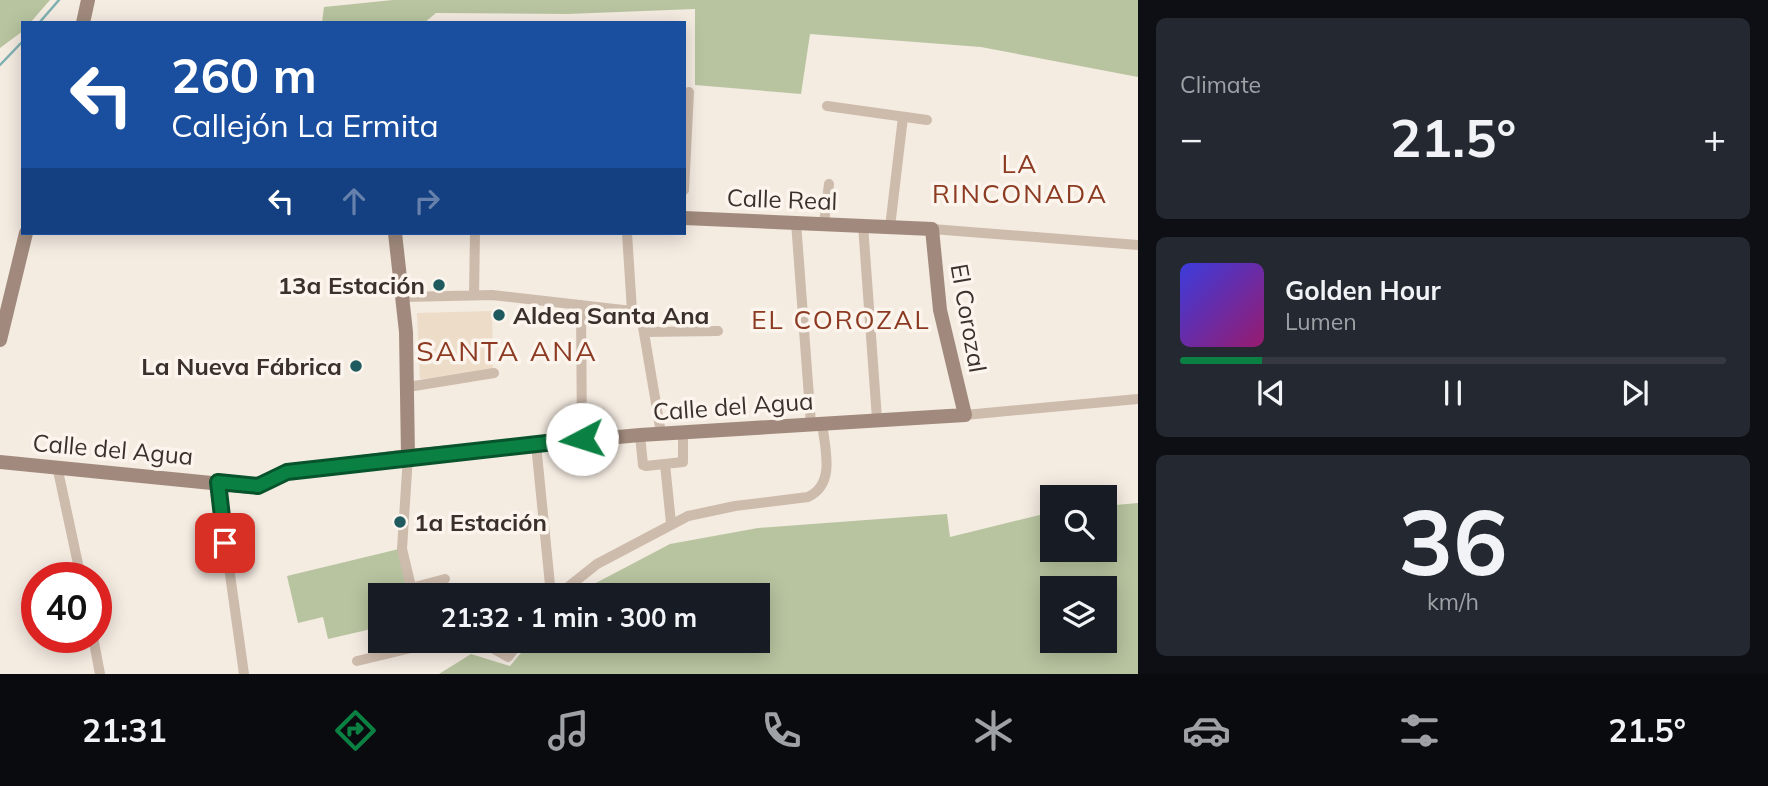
<!DOCTYPE html>
<meta charset="utf-8">
<style>
:root{--surface:#171b24;--page:#242831;--text:#f1f3f6;--muted:#9ea1a6;--line:#363941;--accent:#0b8043}
body{margin:0;font-family:Mulish,sans-serif;background:var(--page);color:var(--text);height:100vh;display:flex;flex-direction:column;font-size:26px;white-space:nowrap}
*{box-sizing:border-box;margin:0}
p{font-size:23px;color:var(--muted)}
.icon{flex:none;width:38px;height:38px;fill:none;stroke:currentColor;stroke-width:2;stroke-linecap:round;stroke-linejoin:round}
.map{position:relative;flex:1;overflow:hidden}
.drawer{display:flex;flex-direction:column;gap:18px;padding:18px;background:#0d0f14;width:630px}
.drawer>*{flex:none}
.guide{position:absolute;left:21px;top:21px;width:665px;height:214px;border-radius:0px;box-shadow:0 4px 18px #0003;background:#1a4fa0;color:#fff;overflow:hidden}
.buttons{position:absolute;left:1040px;top:485px;display:grid;gap:14px}
.buttons a{display:grid;place-items:center;width:77px;height:77px;border-radius:0px;background:var(--surface);box-shadow:0 4px 18px #0003;font-size:35px}
.speed{position:absolute;left:21px;top:562px;display:flex;gap:14px;font-size:35px;font-weight:700;text-align:center}
.speed>*{display:grid;place-content:center;width:91px;height:91px;border-radius:50%;background:var(--surface);box-shadow:0 4px 18px #0003;line-height:1}
.speed .limit{border:10px solid #d22;background:#fff;color:#111}
.pin{position:absolute;display:grid;place-items:center;width:60px;height:60px;color:#fff;margin:-30px;border-radius:14px;box-shadow:0 4px 10px #0006}
.me{position:absolute;width:77px;margin:-38px;rotate:265deg;stroke-linejoin:round;filter:drop-shadow(0 0 5px #0008)}
.turn{display:flex;align-items:center;gap:24px;height:147px;padding:0 35px;font-size:32px}
.turn .icon{width:91px;height:91px;stroke-width:2.5}
.turn b{display:block;font-size:49px;line-height:60px}
.lanes{display:flex;align-items:center;height:66px;padding:0 35px;background:#0003;justify-content:center;gap:35px;direction:ltr}
.lanes .off{opacity:.35}
.big{font-size:52px;font-weight:700;line-height:1.1}
.drawer .tile{flex:1;display:flex;flex-direction:column;justify-content:center;gap:10px;min-width:0;padding:0 24px;border-radius:10px;background:var(--page)}
.drawer .dial{align-items:center;gap:0}
.dial b{font-size:91px;line-height:1}
.song{display:flex;align-items:center;gap:21px}
.cover{width:84px;height:84px;border-radius:10px;background:linear-gradient(135deg,hsl(240 70% 55%),hsl(320 70% 35%))}
.played{height:7px;border-radius:4px;background:linear-gradient(90deg,var(--accent) 15%,var(--line) 15%)}
.keys{display:flex;justify-content:space-around;direction:ltr}
.heat{display:flex;justify-content:space-between;align-items:center;font-size:38px;direction:ltr}
.trip{position:absolute;left:368px;top:583px;width:402px;height:70px;border-radius:0px;background:var(--surface);box-shadow:0 4px 18px #0003;font-weight:700;line-height:70px;text-align:center}
.menu{display:flex;height:112px;justify-content:space-around;align-items:center;background:#090b0e;color:var(--muted)}
.menu .icon{width:49px;height:49px}
.menu .active{color:var(--accent)}
.menu b{font-size:32px;color:var(--text)}
main{display:flex;flex:1;min-height:0}
.map>svg:first-child{display:block}
.green{fill:#b8c4a0;fill-rule:evenodd}
.plaza{fill:#ecdcc8}
.lines{fill:none;stroke-linecap:round;stroke-linejoin:round}
.stream{stroke:#7fb0b2;stroke-width:2.5}
.street{stroke:#cdbbac;stroke-width:10}
.secondary{stroke:#a18a7d;stroke-width:14}
.route-casing{stroke:#07532c;stroke-width:18}
.route{stroke:#0b8043;stroke-width:12}
.poi-dot{fill:#1f5a5e;stroke:#fbf5ee;stroke-width:2.5}
.labels{text-anchor:middle;dominant-baseline:central;stroke-width:7;stroke-linejoin:round;paint-order:stroke}
.street-label{font-size:24px;fill:#3b302b;stroke:#fbf5ee}
.poi-label{font-size:24px;font-weight:bold;fill:#3b302b;stroke:#fbf5ee;text-anchor:end}
.neighbourhood-label{font-size:26px;letter-spacing:2px;fill:#8c3b22;stroke:#fbf5ee}
.quarter-label{font-size:28px;letter-spacing:2px;fill:#8c3b22;stroke:#fbf5ee}
</style>
<main>
<div class="map">
<svg width="1138" height="674" viewBox="0 0 1138 674">
<rect width="100%" height="100%" fill="#f4ebe1"/>
<path class="green" d="M0,0H50L30,23H23V31L0,48Z
M393,0H1138V77L981,47L810,34L801,94L695,85V9L567,14L436,13L424,23H322L324,7Z
M1138,503V674H439L471,654L510,666L531,641L758,640V595H573L670,544L758,528L947,514L950,537L1052,512V550H1104V506ZM1052,588H1104V640H1052Z
M399,549L410,595H380V627L328,639L323,617L298,623L287,576Z"/>
<path class="plaza" d="M492,311L493,371L420,379L417,313Z"/>
<g class="lines">
<path class="stream" d="M39,23L59,0
M0,65L23,41"/>
<path class="street" d="M827,106L927,120
M684,190L689,92
M796,222L811,424
M824,223L829,184
M863,225L877,419
M890,227L903,117
M932,229L1138,245
M627,233L632,311L642,321L661,433
M474,295L475,233
M404,297L492,295L632,311
M581,305L582,439
M644,332L718,331
M408,387L494,373
M965,415L1138,399
M640,435L643,465L646,466L683,462V432
M536,444L551,595
M408,456L402,549L413,595
M665,464L671,523
M57,466L81,578
M217,482L244,674
M411,588L445,579
M558,595L597,564L688,516L735,506L808,497C836,484 825,449 822,423
M93,637L100,674
M478,640L508,657L521,640
M357,661L424,645L425,640"/>
<path class="secondary" d="M83,23L88,0
M395,233L406,332L408,456
M0,340L26,233
M0,462L252,487L287,472L408,456L640,435L965,415L940,310L932,229L684,218"/>
</g>
<g class="lines">
<defs>
<path id="route" d="M225,543L218,482L258,486L287,472L582,439"/>
</defs>
<use href="#route" class="route-casing"/>
<use href="#route" class="route"/>
</g>
<g class="poi-dot">
<circle cx="439" cy="285" r="7"/>
<circle cx="499" cy="315" r="7"/>
<circle cx="356" cy="366" r="7"/>
<circle cx="400" cy="522" r="7"/>
</g>
<g class="labels">
<g class="street-label">
<text transform="translate(782 199) rotate(2)">Calle Real</text>
<text transform="translate(969 318) rotate(80)">El Corozal</text>
<text transform="translate(733 406) rotate(-4)">Calle del Agua</text>
<text transform="translate(113 449) rotate(5)">Calle del Agua</text>
</g>
<g class="poi-label">
<text x="425" y="285">13a Estación</text>
<text x="513" y="315" text-anchor="start">Aldea Santa Ana</text>
<text x="342" y="366">La Nueva Fábrica</text>
<text x="414" y="522" text-anchor="start">1a Estación</text>
</g>
<g class="neighbourhood-label">
<text x="1020" y="163">LA<tspan x="1020" dy="30">RINCONADA</tspan></text>
<text x="841" y="319">EL COROZAL</text>
</g>
<g class="quarter-label">
<text x="507" y="350">SANTA ANA</text>
</g>
</g>
</svg>
<div class="buttons">
<a><svg class="icon" aria-label="search" viewBox="0 0 24 24"><circle cx="10" cy="10" r="6"/><path d="M15 15l6 6"/></svg></a>
<a><svg class="icon" aria-label="layers" viewBox="0 0 24 24"><path d="M12 4l9 5-9 5-9-5zM3 14l9 5 9-5"/></svg></a>
</div>
<div class="speed"><div class="limit">40</div></div>
<div class="pin" style="left:225px;top:543px;background:#d93025"><svg class="icon" aria-label="arrive" viewBox="0 0 24 24"><path d="M6 21V4h12l-3 4 3 4H6"/></svg></div>
<svg class="me" style="left:582px;top:439px" viewBox="-20 -20 40 40"><circle r="19" fill="#fff"/><path d="M0-13L10 11 0 6-10 11z" fill="#0b8043"/></svg>
<div class="trip">21:32 · 1 min · 300 m</div>
<div class="guide">
<div class="turn"><svg class="icon" aria-label="left" viewBox="0 0 24 24"><path d="M17 20v-9H6M10 6l-5 5 5 5"/></svg><div><b>260 m</b>Callejón La Ermita</div></div>
<div class="lanes"><svg class="icon" aria-label="left" viewBox="0 0 24 24"><path d="M17 20v-9H6M10 6l-5 5 5 5"/></svg><svg class="icon off" aria-label="ahead" viewBox="0 0 24 24"><path d="M12 20V5M6 11l6-6 6 6"/></svg><svg class="icon off" aria-label="right" viewBox="0 0 24 24"><path d="M7 20v-9h11M14 6l5 5-5 5"/></svg></div>
</div>
</div>
<section class="drawer">
<div class="tile"><p>Climate</p>
<div class="heat"><a>−</a><b class="big">21.5°</b><a>+</a></div>
</div>
<div class="tile">
<div class="song"><i class="cover"></i><div><b>Golden Hour</b><p>Lumen</p></div></div>
<div class="played"></div>
<div class="keys"><svg class="icon" aria-label="previous" viewBox="0 0 24 24"><path d="M18 5L8 12l10 7zM5 5v14"/></svg><svg class="icon" aria-label="pause" viewBox="0 0 24 24"><path d="M8 5v14M16 5v14"/></svg><svg class="icon" aria-label="next" viewBox="0 0 24 24"><path d="M6 5l10 7-10 7zM19 5v14"/></svg></div>
</div>
<div class="tile dial"><b>36</b><p>km/h</p></div>
</section>
</main>
<nav class="menu">
<b>21:31</b>
<svg class="icon active" aria-label="directions" viewBox="0 0 24 24"><path d="M12 3l9 9-9 9-9-9zM9 14v-3h6M13 9l2 2-2 2"/></svg>
<svg class="icon" aria-label="music" viewBox="0 0 24 24"><path d="M9 18V5l10-2v13"/><circle cx="6" cy="18" r="3"/><circle cx="16" cy="16" r="3"/></svg>
<svg class="icon" aria-label="phone" viewBox="0 0 24 24"><path d="M5 4h4l2 5-3 2q2 4 5 5l2-3 5 2v4C11 20 4 13 5 4z"/></svg>
<svg class="icon" aria-label="climate" viewBox="0 0 24 24"><path d="M12 3v18M4 7l16 10M4 17L20 7"/></svg>
<svg class="icon" aria-label="car" viewBox="0 0 24 24"><path d="M5 17H2v-5l4-1 3-4h7l3 4 3 1v5h-3M9 17h6M6 11h13"/><circle cx="7" cy="17" r="2"/><circle cx="17" cy="17" r="2"/></svg>
<svg class="icon" aria-label="filters" viewBox="0 0 24 24"><path d="M4 7h16M4 17h16"/><circle cx="9" cy="7" r="2"/><circle cx="15" cy="17" r="2"/></svg>
<b>21.5°</b>
</nav>
